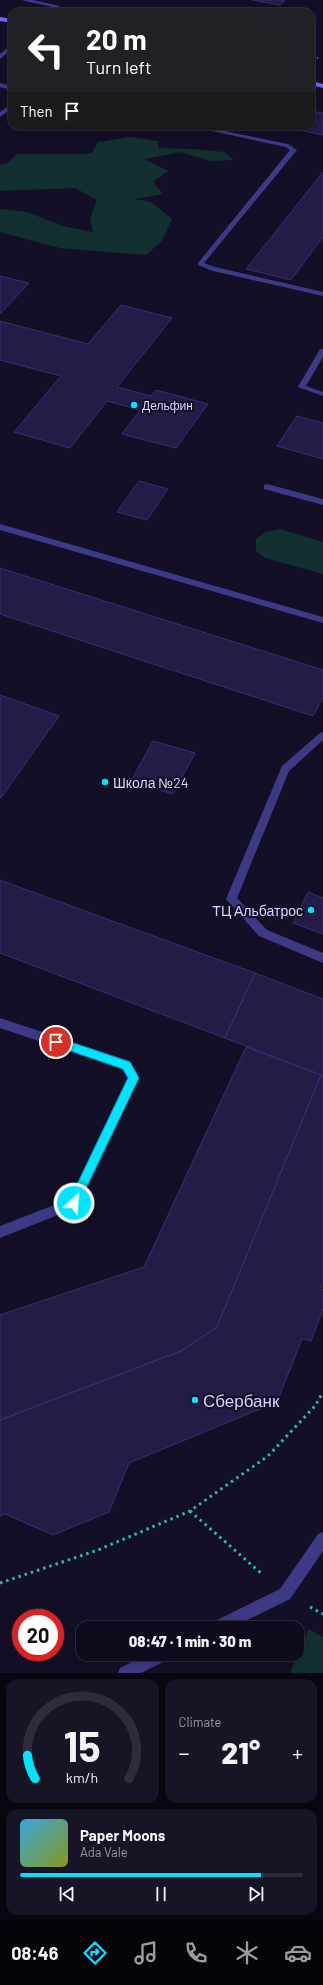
<!DOCTYPE html>
<meta charset="utf-8">
<style>
:root{--surface:#0e0b1c;--page:#171425;--text:#f1f3f6;--muted:#9b9ba3;--line:#2e2b3b;--accent:#00e5ff}
body{margin:0;font-family:Barlow,sans-serif;background:var(--page);color:var(--text);height:100vh;display:flex;flex-direction:column;font-size:15px;white-space:nowrap}
*{box-sizing:border-box;margin:0}
p{font-size:13px;color:var(--muted)}
.icon{flex:none;width:22px;height:22px;fill:none;stroke:currentColor;stroke-width:2;stroke-linecap:round;stroke-linejoin:round}
.map{position:relative;height:1673px;overflow:hidden}
.drawer{display:flex;flex-direction:column;gap:6px;padding:6px;background:#08060f;flex:1}
.drawer>*{flex:none}
.hud{position:absolute;left:8px;top:8px;width:307px;height:122px;border-radius:12px;box-shadow:0 2px 10px #0003,0 0 0 1px var(--line);background:#202124;color:#fff;overflow:hidden}
.speed{position:absolute;left:12px;top:1609px;display:flex;gap:8px;font-size:20px;font-weight:700;text-align:center}
.speed>*{display:grid;place-content:center;width:52px;height:52px;border-radius:50%;background:var(--surface);box-shadow:0 2px 10px #0003,0 0 0 1px var(--line);line-height:1}
.speed .limit{border:6px solid #d22;background:#fff;color:#111}
.pin{position:absolute;display:grid;place-items:center;width:34px;height:34px;color:#fff;margin:-17px;border:2px solid #fff;border-radius:50%;box-shadow:0 1px 4px #0007}
.me{position:absolute;width:44px;margin:-22px;rotate:26deg;stroke-linejoin:round;filter:drop-shadow(0 0 3px #0008)}
.turn{display:flex;align-items:center;gap:14px;height:84px;padding:0 12px;font-size:18px}
.turn .icon{width:52px;height:52px;stroke-width:2.5}
.turn b{display:block;font-size:28px;line-height:34px}
.then{display:flex;align-items:center;height:38px;padding:0 12px;background:#0003;gap:8px;font-size:15px}
.big{font-size:30px;font-weight:800;line-height:1.1}
.drawer .widget{flex:1;display:flex;flex-direction:column;justify-content:center;gap:6px;min-width:0;padding:0 14px;border-radius:12px;background:var(--page)}
.drawer .dial{align-items:center;gap:0}
.dial svg{height:104px;overflow:visible;fill:none;stroke:var(--line);stroke-width:7;stroke-linecap:round;text-anchor:middle}
.dial text{fill:var(--text);stroke:none}
.song{display:flex;align-items:center;gap:12px}
.cover{width:48px;height:48px;border-radius:6px;background:linear-gradient(135deg,hsl(200 70% 55%),hsl(70 70% 35%))}
.played{height:4px;border-radius:2px;background:linear-gradient(90deg,var(--accent) 85%,var(--line) 85%)}
.keys{display:flex;justify-content:space-around;direction:ltr}
.heat{display:flex;justify-content:space-between;align-items:center;font-size:22px;direction:ltr}
.drawer .tiles{flex:1;display:grid;gap:6px;grid-template-columns:1fr 1fr}
.widget:last-child{grid-column:span 2}
.trip{position:absolute;left:76px;top:1621px;width:228px;height:40px;border-radius:12px;background:var(--surface);box-shadow:0 2px 10px #0003,0 0 0 1px var(--line);font-weight:800;line-height:40px;text-align:center}
.tabs{display:flex;height:64px;justify-content:space-around;align-items:center;background:#06040b;color:var(--muted)}
.tabs .icon{width:28px;height:28px}
.tabs .selected{color:var(--accent)}
.tabs b{font-size:18px;color:var(--text)}
.map>svg:first-child{display:block}
.green{fill:#12302f}
.building{fill:#241b47;stroke:#3b2d73}
.lines{fill:none;stroke-linecap:round;stroke-linejoin:round}
.path-far1{stroke:#2fb8b0;stroke-width:1.5;stroke-dasharray:1 2;stroke-linecap:butt}
.path{stroke:#2fb8b0;stroke-width:3;stroke-dasharray:2.5 4;stroke-linecap:butt}
.lane{fill:#3d3a85;fill-rule:evenodd}
.secondary{fill:#6f6bff;fill-rule:evenodd}
.route{fill:#00e5ff;stroke:#0095a6}
.poi-dot{fill:#00e5ff;stroke:#130f26;stroke-width:1.5}
.labels{text-anchor:middle;dominant-baseline:central;stroke-width:4;stroke-linejoin:round;paint-order:stroke}
.far-poi-label{font-size:12px;fill:#d9d4ff;stroke:#130f26;text-anchor:start}
.poi-label{font-size:14px;fill:#d9d4ff;stroke:#130f26;text-anchor:start}
.near-poi-label{font-size:17px;fill:#d9d4ff;stroke:#130f26;text-anchor:start}
</style>
<div class="map">
<svg width="323" height="1673" viewBox="0 0 323 1673">
<rect width="100%" height="100%" fill="#130f26"/>
<path class="green" d="M130,137L158,141V148L192,149L224,152L234,160L211,161L180,152L145,159L168,171L153,182L163,194L135,199L151,202L172,219L161,242L146,255L60,248L0,232V209L27,212L63,226L93,232L90,219L97,200L75,188L0,191V165L8,163L17,154C42,153 67,156 92,153L98,142Z
M280,529L323,542V574L265,558L256,551V539L265,532Z
M308,1629L323,1637V1673H290Z"/>
<path class="building" d="M252,0H285L280,5Z
M311,111L323,113V135L280,126H311Z
M323,172V237L291,280L246,269Z
M0,276L29,283L0,314Z
M121,305L172,318L117,387L151,396L156,390L208,404L176,448L122,434L140,410L107,401L70,448L14,432L61,376L0,360V321L88,344Z
M297,416L323,423V459L277,446Z
M139,481L168,489L147,520L117,512Z
M0,568L323,670V697L313,716L0,614Z
M0,695L59,716L1,798L0,797Z
M153,741L195,753L173,794L131,781Z
M0,880L255,973L225,1038L0,953Z
M308,892L323,898V934L293,923Z
M255,973L323,999V1283L321,1289L323,1290V1309L311,1341L302,1339L277,1402L129,1463L109,1512L53,1535L5,1514L0,1516V1420L181,1351L217,1327L321,1075L225,1038Z
M246,1047L321,1075L217,1327L181,1351L0,1420V1315L144,1267Z"/>
<g class="lines">
<path class="path-far1" d="M311,57L318,58"/>
<path class="path" d="M190,1511L262,1574
M0,1583L98,1550L190,1511L268,1456L315,1406L323,1392
M310,1607L323,1614"/>
<path class="lane" d="M21,0H33L60,6L57,8Z
M12,44V49L0,59V54Z
M0,83L12,86V90L0,87Z
M12,103V108L0,117V112Z
M188,126H200L288,144L297,150L204,263L215,267L323,292V296L213,271L198,265V263L290,150L286,147Z
M320,349H323V357L306,386L323,392V396L298,387Z
M267,484L323,499V505L264,489V485Z
M0,524L323,617V623L0,530Z
M323,732V740L289,771L237,898L267,930L323,953V963L259,936L226,899L282,766L320,733Z
M0,1018L130,1061L139,1078L78,1207L0,1238V1226L70,1199L127,1078L122,1069L0,1028Z
M323,1532V1551L290,1599L231,1628H209L211,1623L280,1589L318,1534Z
M148,1654H171L169,1659L141,1673H118L120,1668Z"/>
<path class="secondary" d="M0,17L12,19V23L0,21Z
M311,81L323,84V88L311,85Z"/>
</g>
<path class="route" d="M56,1037L130,1062L139,1078L77,1207L74,1209L70,1207L68,1203L128,1078L123,1069L53,1045L51,1042Z"/>
<g class="poi-dot">
<circle cx="134" cy="405" r="4"/>
<circle cx="105" cy="782" r="4"/>
<circle cx="311" cy="910" r="4"/>
<circle cx="195" cy="1400" r="4"/>
</g>
<g class="labels">
<g class="far-poi-label">
<text x="142" y="405">Дельфин</text>
</g>
<g class="poi-label">
<text x="113" y="782">Школа №24</text>
<text x="303" y="910" text-anchor="end">ТЦ Альбатрос</text>
</g>
<g class="near-poi-label">
<text x="203" y="1400">Сбербанк</text>
</g>
</g>
</svg>
<div class="speed"><div class="limit">20</div></div>
<div class="pin" style="left:56px;top:1042px;background:#d93025"><svg class="icon" aria-label="arrive" viewBox="0 0 24 24"><path d="M6 21V4h12l-3 4 3 4H6"/></svg></div>
<svg class="me" style="left:74px;top:1203px" viewBox="-20 -20 40 40"><circle r="17" fill="#00e5ff" stroke="#fff" stroke-width="3"/><path d="M0-11L8 9 0 5-8 9z" fill="#fff"/></svg>
<div class="trip">08:47 · 1 min · 30 m</div>
<div class="hud">
<div class="turn"><svg class="icon" aria-label="left" viewBox="0 0 24 24"><path d="M17 20v-9H6M10 6l-5 5 5 5"/></svg><div><b>20 m</b>Turn left</div></div>
<div class="then">Then<svg class="icon" aria-label="arrive" viewBox="0 0 24 24"><path d="M6 21V4h12l-3 4 3 4H6"/></svg></div>
</div>
</div>
<section class="drawer">
<div class="tiles">
<div class="widget dial"><svg viewBox="0 0 100 80">
<path d="M14 69A42 42 0 1 1 86 69"/>
<path d="M14 69A42 42 0 0 1 8 51" stroke="#00e5ff"/>
<text x="50" y="56" font-size="32" font-weight="700">15</text>
<text x="50" y="72" font-size="11">km/h</text>
</svg></div>
<div class="widget"><p>Climate</p>
<div class="heat"><a>−</a><b class="big">21°</b><a>+</a></div>
</div>
<div class="widget">
<div class="song"><i class="cover"></i><div><b>Paper Moons</b><p>Ada Vale</p></div></div>
<div class="played"></div>
<div class="keys"><svg class="icon" aria-label="previous" viewBox="0 0 24 24"><path d="M18 5L8 12l10 7zM5 5v14"/></svg><svg class="icon" aria-label="pause" viewBox="0 0 24 24"><path d="M8 5v14M16 5v14"/></svg><svg class="icon" aria-label="next" viewBox="0 0 24 24"><path d="M6 5l10 7-10 7zM19 5v14"/></svg></div>
</div>
</div>
</section>
<nav class="tabs">
<b>08:46</b>
<svg class="icon selected" aria-label="directions" viewBox="0 0 24 24"><path d="M12 3l9 9-9 9-9-9zM9 14v-3h6M13 9l2 2-2 2"/></svg>
<svg class="icon" aria-label="music" viewBox="0 0 24 24"><path d="M9 18V5l10-2v13"/><circle cx="6" cy="18" r="3"/><circle cx="16" cy="16" r="3"/></svg>
<svg class="icon" aria-label="phone" viewBox="0 0 24 24"><path d="M5 4h4l2 5-3 2q2 4 5 5l2-3 5 2v4C11 20 4 13 5 4z"/></svg>
<svg class="icon" aria-label="climate" viewBox="0 0 24 24"><path d="M12 3v18M4 7l16 10M4 17L20 7"/></svg>
<svg class="icon" aria-label="car" viewBox="0 0 24 24"><path d="M5 17H2v-5l4-1 3-4h7l3 4 3 1v5h-3M9 17h6M6 11h13"/><circle cx="7" cy="17" r="2"/><circle cx="17" cy="17" r="2"/></svg>
</nav>
